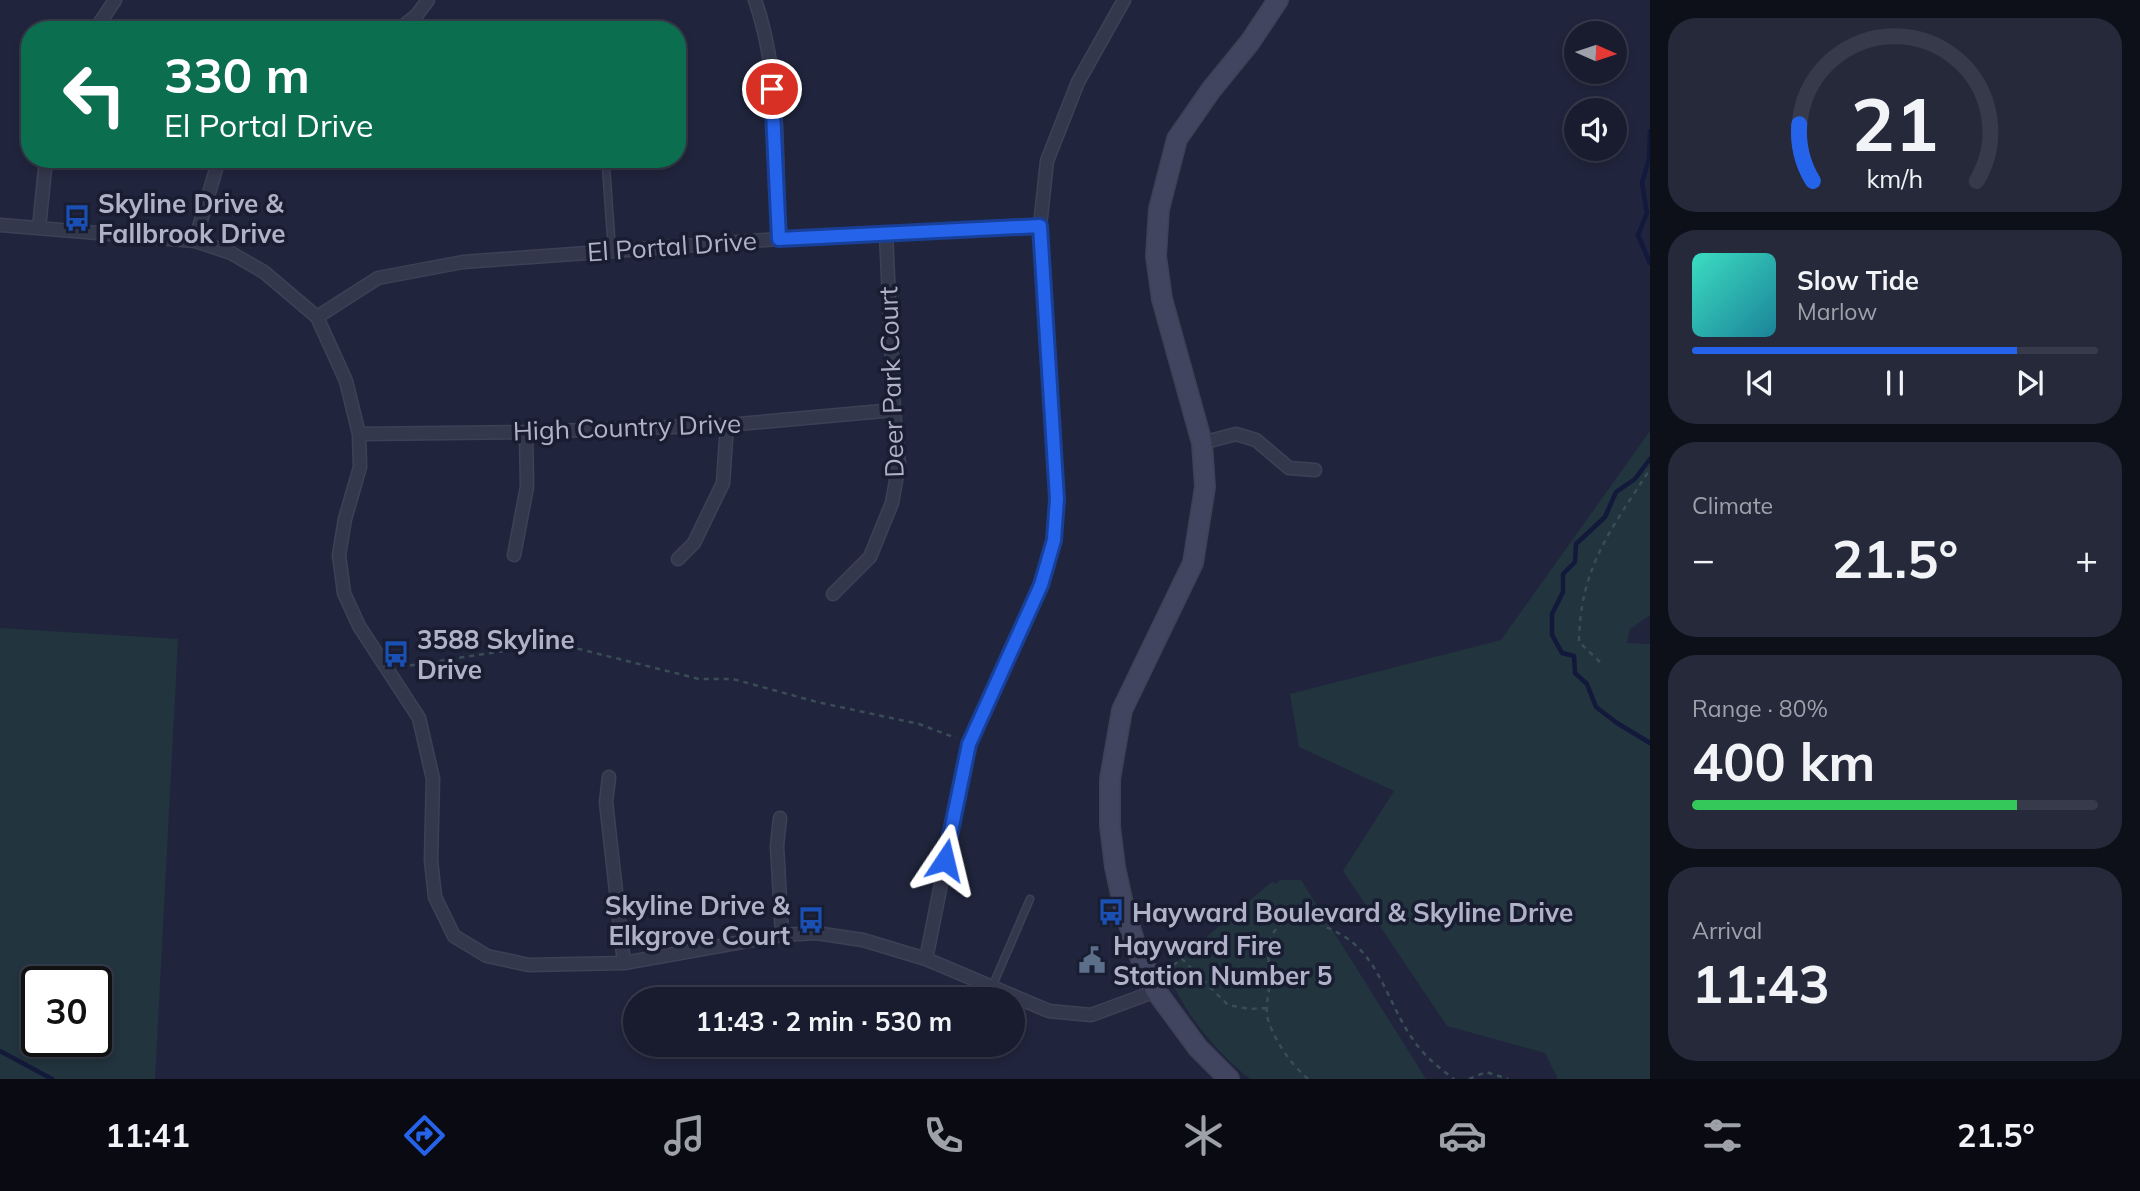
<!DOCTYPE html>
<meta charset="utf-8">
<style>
:root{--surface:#181c2e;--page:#25293a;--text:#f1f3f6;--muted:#9fa1aa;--line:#363a4a;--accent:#2563eb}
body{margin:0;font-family:Mulish,sans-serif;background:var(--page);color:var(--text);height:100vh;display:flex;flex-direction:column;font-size:26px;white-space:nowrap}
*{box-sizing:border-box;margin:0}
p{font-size:23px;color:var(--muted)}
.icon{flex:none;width:38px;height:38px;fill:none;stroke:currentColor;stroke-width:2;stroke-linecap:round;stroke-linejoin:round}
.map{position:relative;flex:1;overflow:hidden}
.sheet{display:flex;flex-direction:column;gap:18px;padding:18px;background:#0d0f19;width:490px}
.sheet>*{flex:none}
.guide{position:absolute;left:21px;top:21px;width:665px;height:147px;border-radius:28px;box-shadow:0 4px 10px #0003,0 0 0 2px var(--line);background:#0b6e4f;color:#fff;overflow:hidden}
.needle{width:46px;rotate:93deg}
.fabs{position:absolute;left:1564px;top:21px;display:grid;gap:14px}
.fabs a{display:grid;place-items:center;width:63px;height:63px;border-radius:50%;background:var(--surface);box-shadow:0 4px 10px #0003,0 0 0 2px var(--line);font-size:35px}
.speed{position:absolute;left:21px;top:966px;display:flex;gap:14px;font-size:35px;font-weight:700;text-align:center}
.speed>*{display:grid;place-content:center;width:91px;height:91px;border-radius:50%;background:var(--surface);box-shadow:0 4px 10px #0003,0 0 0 2px var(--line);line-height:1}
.speed .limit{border:4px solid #111;border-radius:10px;background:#fff;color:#111}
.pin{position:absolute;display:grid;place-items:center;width:60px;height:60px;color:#fff;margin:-30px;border:4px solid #fff;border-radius:50%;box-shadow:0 2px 7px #0007}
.me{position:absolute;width:77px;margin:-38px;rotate:10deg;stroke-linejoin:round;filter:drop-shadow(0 0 5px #0008)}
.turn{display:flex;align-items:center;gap:24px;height:147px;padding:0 28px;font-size:32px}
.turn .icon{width:91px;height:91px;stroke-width:2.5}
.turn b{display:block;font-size:49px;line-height:60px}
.big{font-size:52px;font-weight:700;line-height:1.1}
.sheet .tile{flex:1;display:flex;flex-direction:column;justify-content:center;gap:10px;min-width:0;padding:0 24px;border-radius:28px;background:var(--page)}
.sheet .dial{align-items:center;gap:0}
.dial svg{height:182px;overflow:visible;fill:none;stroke:var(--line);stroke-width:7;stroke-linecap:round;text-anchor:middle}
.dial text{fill:var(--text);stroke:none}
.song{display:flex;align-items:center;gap:21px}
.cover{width:84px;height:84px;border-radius:10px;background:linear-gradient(135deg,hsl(170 70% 55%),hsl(190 70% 35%))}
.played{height:7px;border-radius:4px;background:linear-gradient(90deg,var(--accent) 80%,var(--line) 80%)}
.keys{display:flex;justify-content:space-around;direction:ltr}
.heat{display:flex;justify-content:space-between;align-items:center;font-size:38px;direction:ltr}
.charge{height:10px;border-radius:5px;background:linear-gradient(90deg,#34c759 80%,var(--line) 0)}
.trip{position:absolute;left:623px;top:987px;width:402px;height:70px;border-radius:35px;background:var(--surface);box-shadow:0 4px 10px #0003,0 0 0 2px var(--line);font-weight:700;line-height:70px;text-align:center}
.menu{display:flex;height:112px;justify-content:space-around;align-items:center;background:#0a0b12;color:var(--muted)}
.menu .icon{width:49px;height:49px}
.menu .on{color:var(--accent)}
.menu b{font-size:32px;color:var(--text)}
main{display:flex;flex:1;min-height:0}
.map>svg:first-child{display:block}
.green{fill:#22343e;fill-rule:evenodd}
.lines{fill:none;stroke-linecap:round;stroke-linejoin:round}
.stream{stroke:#12193b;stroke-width:4.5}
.service-casing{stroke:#3d4156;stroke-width:9}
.minor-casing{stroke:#3d4156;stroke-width:15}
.secondary-casing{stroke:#3d4156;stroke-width:22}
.path{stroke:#3a4d56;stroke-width:2.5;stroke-dasharray:5 5;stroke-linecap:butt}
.service{stroke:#34384d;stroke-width:6}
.minor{stroke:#34384d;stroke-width:12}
.secondary{stroke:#414560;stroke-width:19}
.route-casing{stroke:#184099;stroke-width:18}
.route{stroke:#2563eb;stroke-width:12}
.labels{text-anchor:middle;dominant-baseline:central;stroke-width:7;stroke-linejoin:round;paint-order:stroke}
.poi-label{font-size:26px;font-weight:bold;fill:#afb2c9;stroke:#191d31;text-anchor:start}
.street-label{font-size:26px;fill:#afb2c9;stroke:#191d31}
</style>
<main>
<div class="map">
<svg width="1650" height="1079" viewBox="0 0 1650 1079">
<rect width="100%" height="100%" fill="#20253d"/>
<path class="green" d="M1650,431V615L1630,629L1627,643L1650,644V1079H1558L1545,1053L1447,1026L1343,871L1394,791L1299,747L1290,694L1501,640Z
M0,628L178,639L155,1079H0ZM37,982H96V1041H37Z
M1280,880H1301L1426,1079H1250C1216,1052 1182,1011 1167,970L1273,881L1275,884Z"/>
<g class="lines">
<path class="stream" d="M1650,131L1649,159L1642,183L1647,213L1638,235L1650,263
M1650,459L1635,479L1616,492L1605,517L1576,544L1575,562L1563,574V592L1552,614V635L1562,653L1574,656L1575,673L1587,684L1596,707L1617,723L1650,743
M0,1051L52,1079"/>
<defs>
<path id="service" d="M606,166L612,251
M992,987L1030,899"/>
<path id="minor" d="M755,0C781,75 776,160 779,239
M95,30L115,0
M398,30L416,16L428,0
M0,225L195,241L231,253L264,272L317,317L346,381L359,434L360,467L345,519L339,555L344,593L359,626L419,718L433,779L431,860L435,897L454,936L487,956L529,965L624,963L782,935L816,933L863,940L926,959L1049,1011L1091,1015L1156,991
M39,228L46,159
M195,241L219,159
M317,317L378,278L463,262L779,239L1040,226
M359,434L526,432L727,425L894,410
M1202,443L1236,434L1256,440L1289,468L1315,470
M514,555L527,487L526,432
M678,559L694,543L723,483L727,425
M833,594L870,557L892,503L899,464L894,410L886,233
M609,777L606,802L624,963
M780,818L777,846L782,935
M926,959L969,744L1041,585L1054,540L1057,499L1040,226L1047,161L1078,82L1124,0"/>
<path id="secondary" d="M1229,1079L1198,1048L1156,991L1137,950L1124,908L1115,867L1110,826V779L1122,710L1193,563L1205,487L1202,443L1162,299L1156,256L1159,209L1177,139L1211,90L1250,42L1278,0"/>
</defs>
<use href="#service" class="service-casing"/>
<use href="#minor" class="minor-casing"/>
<use href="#secondary" class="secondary-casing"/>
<path class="path" d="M1600,662L1579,642C1580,567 1611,530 1650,469
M400,667L555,643L699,679H733L817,702L919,724L956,738
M1167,973L1172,966L1182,959L1228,1005L1250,1009L1266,1008
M1308,1079C1291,1064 1277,1044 1269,1023C1264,1008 1269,995 1270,980C1271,968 1266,955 1269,943C1281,905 1316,921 1340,934C1379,955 1388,1004 1412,1038C1423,1055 1438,1067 1454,1079
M1469,1079L1486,1072L1508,1079"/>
<use href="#service" class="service"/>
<use href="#minor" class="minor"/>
<use href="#secondary" class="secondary"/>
</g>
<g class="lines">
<defs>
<path id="route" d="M772,89L779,239L1040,226L1057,499L1054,540L1041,585L969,744L945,860"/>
</defs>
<use href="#route" class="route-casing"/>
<use href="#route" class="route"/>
</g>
<defs>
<symbol id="bus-bare" viewBox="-9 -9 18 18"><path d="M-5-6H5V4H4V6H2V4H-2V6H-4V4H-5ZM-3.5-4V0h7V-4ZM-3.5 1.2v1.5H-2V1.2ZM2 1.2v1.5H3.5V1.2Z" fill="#1a4fb4" stroke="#191d31" stroke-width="2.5" paint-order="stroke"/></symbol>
<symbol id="civic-bare" viewBox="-9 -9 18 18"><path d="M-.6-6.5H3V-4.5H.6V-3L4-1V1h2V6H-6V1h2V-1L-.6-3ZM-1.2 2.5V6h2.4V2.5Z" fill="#5c6f8a" stroke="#191d31" stroke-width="2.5" paint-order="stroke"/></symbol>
</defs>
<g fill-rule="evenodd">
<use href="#bus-bare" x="58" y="199" width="38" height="38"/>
<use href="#bus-bare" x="377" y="635" width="38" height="38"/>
<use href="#bus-bare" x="1092" y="893" width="38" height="38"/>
<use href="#bus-bare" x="792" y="901" width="38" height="38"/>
<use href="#civic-bare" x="1073" y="941" width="38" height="38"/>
</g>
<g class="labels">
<g class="poi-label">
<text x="98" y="203">Skyline Drive &amp;<tspan x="98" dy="30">Fallbrook Drive</tspan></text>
<text x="417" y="639">3588 Skyline<tspan x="417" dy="30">Drive</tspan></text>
<text x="790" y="905" text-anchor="end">Skyline Drive &amp;<tspan x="790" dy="30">Elkgrove Court</tspan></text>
<text x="1132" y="912">Hayward Boulevard &amp; Skyline Drive</text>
<text x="1113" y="945">Hayward Fire<tspan x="1113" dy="30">Station Number 5</tspan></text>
</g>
<g class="street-label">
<text transform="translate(672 246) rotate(-4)">El Portal Drive</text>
<text transform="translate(891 382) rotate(-92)">Deer Park Court</text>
<text transform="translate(627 427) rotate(-2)">High Country Drive</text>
</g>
</g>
</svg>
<div class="fabs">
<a><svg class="needle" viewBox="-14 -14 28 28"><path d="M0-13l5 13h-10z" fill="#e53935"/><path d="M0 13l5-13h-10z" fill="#9fa1aa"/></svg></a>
<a><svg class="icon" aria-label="sound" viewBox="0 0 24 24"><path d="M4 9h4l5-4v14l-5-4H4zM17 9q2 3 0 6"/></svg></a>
</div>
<div class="speed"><div class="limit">30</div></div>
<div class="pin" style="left:772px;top:89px;background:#d93025"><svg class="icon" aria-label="arrive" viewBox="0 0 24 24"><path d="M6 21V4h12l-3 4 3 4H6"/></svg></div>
<svg class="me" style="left:945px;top:860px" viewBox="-20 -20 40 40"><path d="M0-17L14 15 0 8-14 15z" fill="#2563eb" stroke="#fff" stroke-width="4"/></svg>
<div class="trip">11:43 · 2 min · 530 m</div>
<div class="guide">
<div class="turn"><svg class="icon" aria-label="left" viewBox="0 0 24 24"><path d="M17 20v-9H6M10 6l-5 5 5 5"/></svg><div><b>330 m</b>El Portal Drive</div></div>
</div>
</div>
<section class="sheet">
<div class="tile dial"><svg viewBox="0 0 100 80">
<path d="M14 69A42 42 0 1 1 86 69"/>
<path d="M14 69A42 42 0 0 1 8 44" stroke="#2563eb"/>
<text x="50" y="56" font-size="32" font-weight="700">21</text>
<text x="50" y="72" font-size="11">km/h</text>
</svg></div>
<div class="tile">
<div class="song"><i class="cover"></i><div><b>Slow Tide</b><p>Marlow</p></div></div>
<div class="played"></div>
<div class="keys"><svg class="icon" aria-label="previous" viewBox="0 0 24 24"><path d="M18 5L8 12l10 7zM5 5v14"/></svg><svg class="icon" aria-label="pause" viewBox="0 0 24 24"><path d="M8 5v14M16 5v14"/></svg><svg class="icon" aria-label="next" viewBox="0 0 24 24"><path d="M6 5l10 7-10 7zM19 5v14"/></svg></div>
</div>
<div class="tile"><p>Climate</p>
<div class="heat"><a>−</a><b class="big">21.5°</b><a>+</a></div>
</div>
<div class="tile"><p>Range · 80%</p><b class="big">400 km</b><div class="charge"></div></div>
<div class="tile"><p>Arrival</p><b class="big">11:43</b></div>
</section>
</main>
<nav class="menu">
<b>11:41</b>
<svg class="icon on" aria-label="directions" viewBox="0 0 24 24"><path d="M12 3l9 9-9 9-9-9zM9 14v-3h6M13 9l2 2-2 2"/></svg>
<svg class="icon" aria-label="music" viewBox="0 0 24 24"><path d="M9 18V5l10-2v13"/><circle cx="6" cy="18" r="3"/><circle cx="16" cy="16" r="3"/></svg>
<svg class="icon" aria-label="phone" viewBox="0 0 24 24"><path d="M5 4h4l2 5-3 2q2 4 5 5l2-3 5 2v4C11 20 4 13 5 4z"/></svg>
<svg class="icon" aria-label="climate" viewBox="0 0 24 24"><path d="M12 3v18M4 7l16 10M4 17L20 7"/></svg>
<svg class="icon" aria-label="car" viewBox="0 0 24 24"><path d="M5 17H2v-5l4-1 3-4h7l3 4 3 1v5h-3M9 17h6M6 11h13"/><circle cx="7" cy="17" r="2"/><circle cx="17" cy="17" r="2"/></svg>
<svg class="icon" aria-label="filters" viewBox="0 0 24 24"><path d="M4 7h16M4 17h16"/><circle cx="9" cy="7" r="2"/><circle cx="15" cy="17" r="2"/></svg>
<b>21.5°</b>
</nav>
